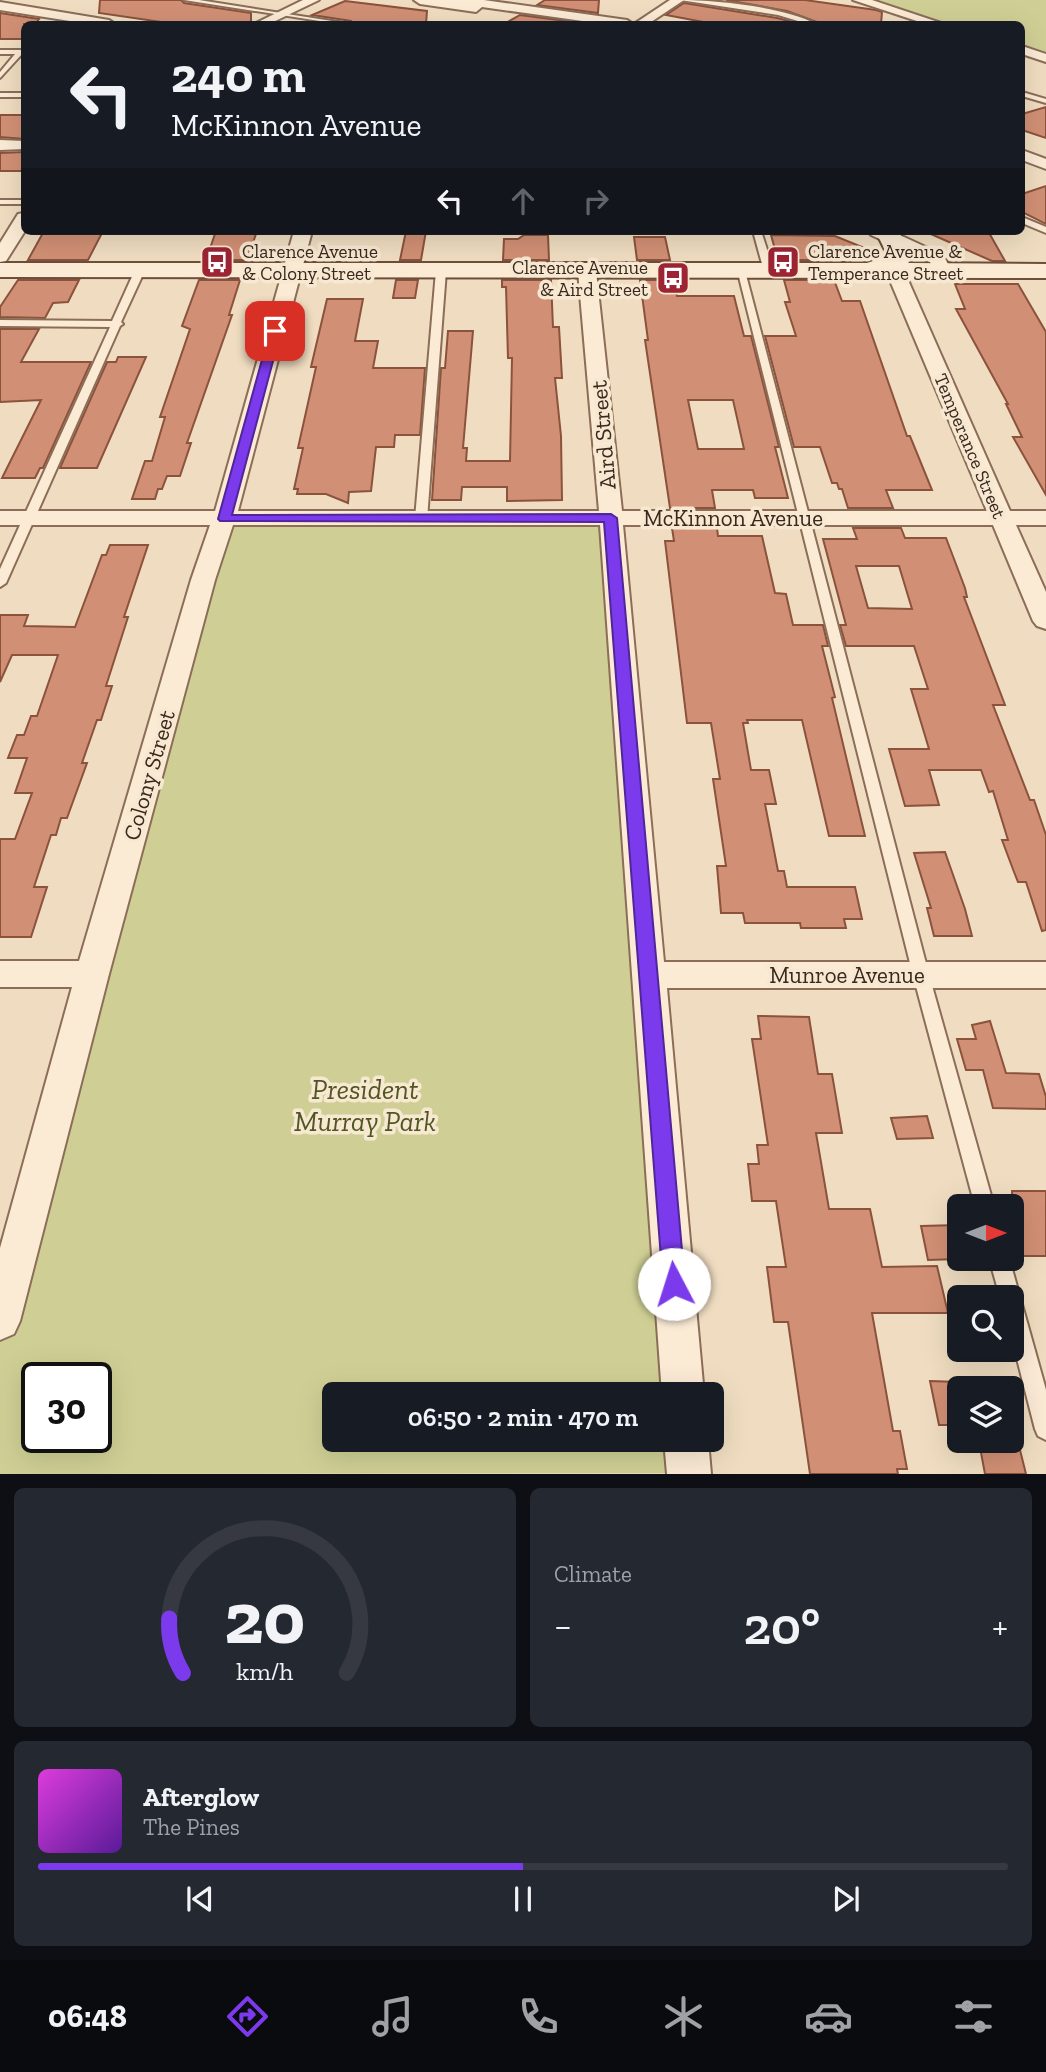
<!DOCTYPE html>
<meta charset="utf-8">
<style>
:root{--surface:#171b24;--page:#242831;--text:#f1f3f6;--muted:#9ea1a6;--line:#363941;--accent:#7c3aed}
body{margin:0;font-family:"Zilla Slab",serif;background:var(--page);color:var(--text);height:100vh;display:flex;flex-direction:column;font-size:26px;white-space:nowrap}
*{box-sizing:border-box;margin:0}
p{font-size:23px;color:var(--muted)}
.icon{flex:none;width:38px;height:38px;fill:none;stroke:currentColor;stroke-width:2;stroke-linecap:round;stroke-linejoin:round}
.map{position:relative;height:1474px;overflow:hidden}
.drawer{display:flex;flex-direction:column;gap:14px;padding:14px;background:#0d0f14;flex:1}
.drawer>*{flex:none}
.hud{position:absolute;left:21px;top:21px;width:1004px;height:214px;border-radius:10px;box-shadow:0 7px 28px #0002;background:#171b24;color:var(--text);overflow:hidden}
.needle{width:46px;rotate:90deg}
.controls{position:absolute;left:947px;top:1194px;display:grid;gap:14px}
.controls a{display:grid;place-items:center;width:77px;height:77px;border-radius:10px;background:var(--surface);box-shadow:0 7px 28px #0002;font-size:35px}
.speed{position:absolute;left:21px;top:1362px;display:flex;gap:14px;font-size:35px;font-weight:700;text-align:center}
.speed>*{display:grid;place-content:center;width:91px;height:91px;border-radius:50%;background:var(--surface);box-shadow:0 7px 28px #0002;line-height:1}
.speed .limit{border:4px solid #111;border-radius:10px;background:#fff;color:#111}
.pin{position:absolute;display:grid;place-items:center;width:60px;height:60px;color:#fff;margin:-30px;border-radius:14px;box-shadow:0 4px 10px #0006}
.me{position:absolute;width:77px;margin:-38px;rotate:355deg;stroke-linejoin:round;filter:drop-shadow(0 0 5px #0008)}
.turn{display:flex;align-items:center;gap:24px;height:147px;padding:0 35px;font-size:32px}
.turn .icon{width:91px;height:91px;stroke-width:2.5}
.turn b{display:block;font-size:49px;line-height:60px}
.lanes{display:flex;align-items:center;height:66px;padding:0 35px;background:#0003;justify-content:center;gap:35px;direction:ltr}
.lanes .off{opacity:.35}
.big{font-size:52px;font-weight:600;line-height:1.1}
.drawer .widget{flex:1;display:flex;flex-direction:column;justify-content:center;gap:10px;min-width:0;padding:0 24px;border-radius:10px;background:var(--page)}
.drawer .dial{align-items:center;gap:0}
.dial svg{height:182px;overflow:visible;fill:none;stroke:var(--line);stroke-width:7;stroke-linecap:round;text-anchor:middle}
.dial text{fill:var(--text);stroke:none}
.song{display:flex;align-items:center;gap:21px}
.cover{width:84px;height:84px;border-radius:10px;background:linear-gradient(135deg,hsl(300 70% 55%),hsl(270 70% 35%))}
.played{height:7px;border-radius:4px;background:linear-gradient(90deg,var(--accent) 50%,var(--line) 50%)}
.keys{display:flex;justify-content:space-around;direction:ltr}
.heat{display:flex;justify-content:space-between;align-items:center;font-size:38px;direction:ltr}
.drawer .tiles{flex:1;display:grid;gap:14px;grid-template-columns:1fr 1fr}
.widget:last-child{grid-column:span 2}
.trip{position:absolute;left:322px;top:1382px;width:402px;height:70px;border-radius:10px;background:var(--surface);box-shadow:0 7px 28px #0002;font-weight:600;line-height:70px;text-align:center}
.tabs{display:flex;height:112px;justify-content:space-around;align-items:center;background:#090b0e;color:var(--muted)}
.tabs .icon{width:49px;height:49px}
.tabs .on{color:var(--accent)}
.tabs b{font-size:32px;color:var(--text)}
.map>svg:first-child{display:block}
.green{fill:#cfcf95;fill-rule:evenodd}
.building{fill:#d19075;stroke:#8b523c;stroke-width:2;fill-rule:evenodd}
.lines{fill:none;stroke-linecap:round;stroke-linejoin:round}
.lane-casing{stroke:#8b6d58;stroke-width:4}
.street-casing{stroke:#8b6d58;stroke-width:4}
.secondary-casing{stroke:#6d4e3b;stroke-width:4}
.lane{fill:#fbebd5;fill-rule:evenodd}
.street{fill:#fbebd5;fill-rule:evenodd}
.secondary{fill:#fbebd5;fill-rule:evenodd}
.route{fill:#7c3aed;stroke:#51269a;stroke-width:2}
.labels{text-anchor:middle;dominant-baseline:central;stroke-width:7;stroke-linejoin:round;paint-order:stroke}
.far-poi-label{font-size:19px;fill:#3a271d;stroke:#f7e8d1;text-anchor:start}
.far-street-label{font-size:19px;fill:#3a271d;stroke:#f7e8d1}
.street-label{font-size:23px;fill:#3a271d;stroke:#f7e8d1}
.near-park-label{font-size:28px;font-style:italic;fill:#505722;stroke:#f7e8d1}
</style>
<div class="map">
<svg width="1046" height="1474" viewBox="0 0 1046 1474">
<rect width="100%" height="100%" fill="#f0ddc1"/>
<path class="green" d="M860,0H1046V55L1022,48V24H943Z
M225,518H611L681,1395H334V1440H684L687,1473L0,1474V1339ZM37,1377H96V1437H37Z"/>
<path class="building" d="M100,0H181L184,3L251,13V24H175L99,13Z
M545,0H599L598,13L537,5Z
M726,0H805L876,10L882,12L881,24H818L817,22L787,11Z
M345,1L427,11L426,24H353L351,21L312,15Z
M684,3L777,18L801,24H714L666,15Z
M0,13L39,19L35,24H24V39H0Z
M520,15L589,24H504Z
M1046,107V138L1022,130V114Z
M0,115H24V139L0,137Z
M24,152V171H0V153Z
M1046,186V224L1022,212V194Z
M44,231H103L88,260H28Z
M216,231L256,234L247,260H206Z
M406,231H426L421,260H400Z
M924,231H988L1005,261H992Z
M524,235H548L549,260H503L504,239H518Z
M771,235L835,236L862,247L857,249L863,251L837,260H778Z
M634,237H665L670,260H637Z
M18,280H79L68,302L53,303L45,318L0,317V307Z
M199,280H240L229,315H232L187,443H191L180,476H167L162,489H158L155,499H132L145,461H152L165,417H160L190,329L182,326Z
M396,280H418L415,298H393Z
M502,280H551L553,327H559L562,378H555L561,436L562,500L507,501V487H462L461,500H432L441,368H445L448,331H473L463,448H467L466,461H510L512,358H508L506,287H502Z
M640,280H674L677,296H734L744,336H751L779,447H775L788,498H755L753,490H712L715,508H670L645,340H648ZM688,400H733L744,449H698Z
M784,280H834L842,301H860L907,436H910L932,490H886L893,508H848L842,489H839L837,483H832L820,447H794L765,336H796L785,302H790Z
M955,284H1018L1046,332V495L1013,437H1022L1006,404H1008L956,309H965Z
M327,299H363L355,341H378L373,368H425L420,435H395L394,447H376L371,491L349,492L348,503L326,494H297L298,489H294L303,448H298L316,367H311Z
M0,329H39L21,362H91L43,468H40L35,478H2L41,400L0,402Z
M118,357H146L97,468H60L107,362H116Z
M672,528H717L718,536H762L775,593L786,594L793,625H823L828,646H822L835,697L832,698L865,836H829L802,720H747L748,723H743L751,770H769L776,804H765L778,871H784L787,887H855L862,919H844L846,928H801L800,923H745L743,913H721L717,866H726L713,779H720L711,723H687L665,541H674Z
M853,528H901L905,538H946L965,588L967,597H964L1005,705H993L1030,800H1034L1046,835V930L1042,931L1026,882H1018L1014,872L1002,840H1008L993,791L989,792L981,770H929L939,805L905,806L889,749H929L911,689H928L914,646H846L840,625H846L823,539H857ZM856,566H899L912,609L868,608Z
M110,545H148L124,617H128L106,686H112L101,720H97L82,763H87L67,818H61L56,835H51L34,887H47L31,937H0V839H15L32,793H15L27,758H8L17,735H24L31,716H37L58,655H12L0,682V615H28L24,626L75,627L102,555H106Z
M945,852L965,909L972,936H934L927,908H931L914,853Z
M758,1016L809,1017L818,1074H832L842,1133H816L829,1209H870L882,1267L937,1266L948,1313H872L893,1431H900L907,1469H897L898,1474H810L788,1322H774L767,1267H786L776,1201H752L748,1164H759L757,1145H768L752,1039H761Z
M990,1021L1006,1073L1039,1074L1046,1097V1109L993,1108L983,1070H966L957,1039H976L972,1025Z
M927,1116L933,1138L897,1139L891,1118Z
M1012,1191H1046V1256H1019L1012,1226Z
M959,1225V1259L928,1260L921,1226Z
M930,1381L959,1382V1425H939Z
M979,1442H1018L1026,1474H985Z"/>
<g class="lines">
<defs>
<path id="lane" d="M184,0H199L351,24H339Z
M680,0C716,0 785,7 816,24H808L778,15Z
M0,50H24V54H22L0,78V72L15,54H0Z
M1022,92L1046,99V103L1022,96Z
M0,93H24V97H0Z
M0,200H24V204H0Z
M1022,217L1046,227V233L1022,223Z
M753,231H761L774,271L772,273L764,271Z
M140,267L145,270L121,322L123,324L120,326L6,583L0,587V569L110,327L0,326V320L112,321L135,270Z
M441,268L446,271L427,519L421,523L415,519L436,271Z
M737,269L745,271L929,975L994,1206H975L913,975Z
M989,1258H1009L1046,1390V1440L1038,1436L1035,1429L1012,1339V1297H1000Z"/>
<path id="street" d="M303,0H319L269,24H254Z
M414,0H484L627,20L633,24H604L482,7L476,12L420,4Z
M670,0H684L648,24H634Z
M853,0H872L944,24H926Z
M0,2L109,20L115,24H89L0,10Z
M1022,46L1046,54V62L1022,54Z
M0,140L24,141V149L0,150Z
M1022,150L1046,159V169L1022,160Z
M24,213L25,231L6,261L0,262V243L18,214Z
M294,231H312L238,511H599L578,271L587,266L596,271L622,511H987L886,271L895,266L904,271L1010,511H1046V525H1016L1046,592V629L1037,626L1033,621L993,525H623L664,962H1046V988H667L704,1395H662L600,525H233L215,580L109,974L20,1321L14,1334L0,1340V1248L72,987H0V961H79L191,580L210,525H0V511H215Z
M868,231H891L943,255L952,271L943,276L937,275L930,262L871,235Z
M664,1440H708L711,1474H667Z"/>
<path id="secondary" d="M882,231H898L913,257L908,263L1046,264V278L0,277V263H867L888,256L878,236Z"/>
</defs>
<use href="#lane" class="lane-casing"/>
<use href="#street" class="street-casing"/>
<use href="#secondary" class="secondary-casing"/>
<use href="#lane" class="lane"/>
<use href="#street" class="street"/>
<use href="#secondary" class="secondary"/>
</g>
<path class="route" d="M275,328L281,331L232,515L611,514L617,518L685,1284L682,1291L674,1294L666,1291L663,1284L604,522L220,521L218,519L270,331Z"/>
<defs>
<symbol id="bus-square" viewBox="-11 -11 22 22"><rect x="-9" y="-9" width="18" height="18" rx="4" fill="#9d2433" stroke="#f7e8d1"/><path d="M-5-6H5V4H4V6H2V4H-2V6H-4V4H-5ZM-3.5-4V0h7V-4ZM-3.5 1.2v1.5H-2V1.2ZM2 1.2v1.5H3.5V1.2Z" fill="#fff"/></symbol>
</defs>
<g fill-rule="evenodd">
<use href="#bus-square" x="198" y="243" width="38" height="38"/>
<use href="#bus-square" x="764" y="243" width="38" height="38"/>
<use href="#bus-square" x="654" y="259" width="38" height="38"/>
</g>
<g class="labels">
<g class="far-poi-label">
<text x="242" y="251">Clarence Avenue<tspan x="242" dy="22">&amp; Colony Street</tspan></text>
<text x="808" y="251">Clarence Avenue &amp;<tspan x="808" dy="22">Temperance Street</tspan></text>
<text x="648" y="267" text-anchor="end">Clarence Avenue<tspan x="648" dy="22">&amp; Aird Street</tspan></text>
</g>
<g class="far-street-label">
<text transform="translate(970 446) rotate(67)">Temperance Street</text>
</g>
<g class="street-label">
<text transform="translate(603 435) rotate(-95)">Aird Street</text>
<text x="733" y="518">McKinnon Avenue</text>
<text transform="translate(149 775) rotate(-74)">Colony Street</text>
<text x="847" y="975">Munroe Avenue</text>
</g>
<g class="near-park-label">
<text x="365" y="1089">President<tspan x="365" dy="32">Murray Park</tspan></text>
</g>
</g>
</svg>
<div class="controls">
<a><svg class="needle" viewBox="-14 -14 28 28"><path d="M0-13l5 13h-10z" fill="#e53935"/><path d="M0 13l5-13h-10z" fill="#9ea1a6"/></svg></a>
<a><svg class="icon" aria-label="search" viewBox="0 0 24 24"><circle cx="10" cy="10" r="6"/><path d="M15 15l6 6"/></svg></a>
<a><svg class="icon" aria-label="layers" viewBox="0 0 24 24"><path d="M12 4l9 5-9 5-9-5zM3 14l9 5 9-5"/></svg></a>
</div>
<div class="speed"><div class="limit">30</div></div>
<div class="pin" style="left:275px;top:331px;background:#d93025"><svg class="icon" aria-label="arrive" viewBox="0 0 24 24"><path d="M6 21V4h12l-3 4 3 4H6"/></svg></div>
<svg class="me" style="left:674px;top:1284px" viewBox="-20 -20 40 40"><circle r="19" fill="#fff"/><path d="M0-13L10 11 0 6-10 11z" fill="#7c3aed"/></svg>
<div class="trip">06:50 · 2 min · 470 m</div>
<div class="hud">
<div class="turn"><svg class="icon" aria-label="left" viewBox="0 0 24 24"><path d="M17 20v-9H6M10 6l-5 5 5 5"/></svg><div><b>240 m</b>McKinnon Avenue</div></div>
<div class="lanes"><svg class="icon" aria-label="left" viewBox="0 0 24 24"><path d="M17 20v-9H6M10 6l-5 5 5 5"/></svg><svg class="icon off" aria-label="ahead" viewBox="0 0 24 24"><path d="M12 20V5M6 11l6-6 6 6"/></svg><svg class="icon off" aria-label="right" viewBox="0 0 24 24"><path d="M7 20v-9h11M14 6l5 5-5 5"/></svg></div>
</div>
</div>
<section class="drawer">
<div class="tiles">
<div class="widget dial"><svg viewBox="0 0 100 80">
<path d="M14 69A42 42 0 1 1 86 69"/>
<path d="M14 69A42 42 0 0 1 8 45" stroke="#7c3aed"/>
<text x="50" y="56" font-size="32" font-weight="700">20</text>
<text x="50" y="72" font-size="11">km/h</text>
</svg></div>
<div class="widget"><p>Climate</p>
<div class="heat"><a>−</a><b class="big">20°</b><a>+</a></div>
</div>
<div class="widget">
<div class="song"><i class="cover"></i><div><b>Afterglow</b><p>The Pines</p></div></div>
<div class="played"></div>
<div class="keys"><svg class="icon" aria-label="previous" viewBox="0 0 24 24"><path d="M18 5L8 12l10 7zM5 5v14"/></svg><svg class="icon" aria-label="pause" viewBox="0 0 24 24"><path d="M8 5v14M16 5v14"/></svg><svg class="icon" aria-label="next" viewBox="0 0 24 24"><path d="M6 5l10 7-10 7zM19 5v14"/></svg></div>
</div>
</div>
</section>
<nav class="tabs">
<b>06:48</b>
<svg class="icon on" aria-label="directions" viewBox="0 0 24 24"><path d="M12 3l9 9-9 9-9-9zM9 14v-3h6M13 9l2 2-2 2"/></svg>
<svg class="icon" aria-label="music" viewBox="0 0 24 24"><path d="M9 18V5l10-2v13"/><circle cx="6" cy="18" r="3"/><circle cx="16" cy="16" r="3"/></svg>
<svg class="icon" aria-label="phone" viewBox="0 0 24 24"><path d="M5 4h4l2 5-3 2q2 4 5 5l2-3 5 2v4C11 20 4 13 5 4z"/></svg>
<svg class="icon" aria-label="climate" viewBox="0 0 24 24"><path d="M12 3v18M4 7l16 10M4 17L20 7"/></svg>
<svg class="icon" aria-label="car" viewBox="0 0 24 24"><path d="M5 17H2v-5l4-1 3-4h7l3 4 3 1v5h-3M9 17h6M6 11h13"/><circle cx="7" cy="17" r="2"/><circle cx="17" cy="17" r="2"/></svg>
<svg class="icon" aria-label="filters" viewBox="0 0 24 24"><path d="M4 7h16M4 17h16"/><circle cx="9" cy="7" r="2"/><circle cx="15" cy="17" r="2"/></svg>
</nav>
